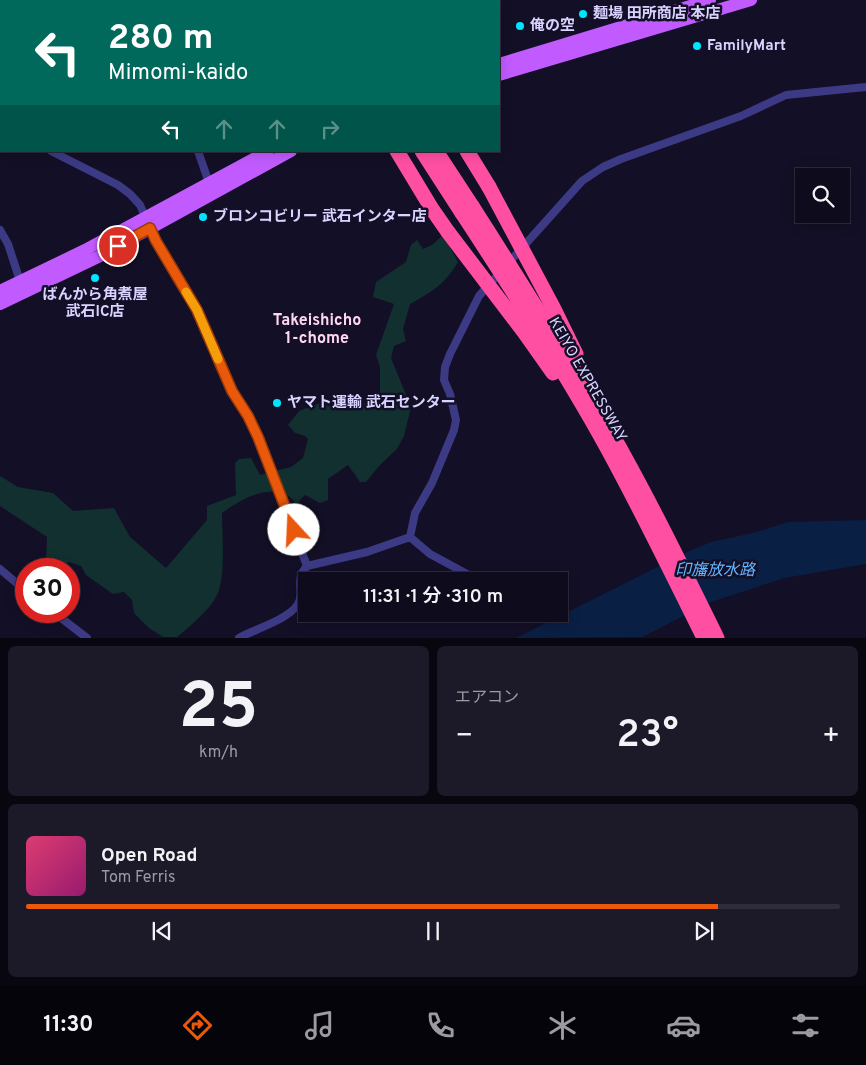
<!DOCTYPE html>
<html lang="ja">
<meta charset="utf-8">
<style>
:root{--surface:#0e0b1c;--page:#1c1929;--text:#f1f3f6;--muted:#9b9ba3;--line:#2e2b3b;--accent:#ea580c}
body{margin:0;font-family:Overpass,"Noto Sans JP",sans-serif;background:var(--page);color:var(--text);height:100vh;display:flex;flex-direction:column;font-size:19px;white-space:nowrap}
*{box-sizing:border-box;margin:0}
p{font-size:16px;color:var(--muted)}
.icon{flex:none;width:28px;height:28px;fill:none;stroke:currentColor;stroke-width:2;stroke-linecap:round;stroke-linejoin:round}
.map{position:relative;height:638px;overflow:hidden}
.sheet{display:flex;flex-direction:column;gap:8px;padding:8px;background:#08060f;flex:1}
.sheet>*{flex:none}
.guide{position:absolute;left:0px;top:0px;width:500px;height:152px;box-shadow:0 2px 12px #0003,0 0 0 1px var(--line);background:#00695c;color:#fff;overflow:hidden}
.controls{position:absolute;left:795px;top:168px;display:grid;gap:10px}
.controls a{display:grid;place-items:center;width:55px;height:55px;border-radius:0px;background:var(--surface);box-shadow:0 2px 12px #0003,0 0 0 1px var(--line);font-size:25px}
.speed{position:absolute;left:15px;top:558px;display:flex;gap:10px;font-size:25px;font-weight:700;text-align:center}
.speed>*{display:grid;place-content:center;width:65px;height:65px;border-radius:50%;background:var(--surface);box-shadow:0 2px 12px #0003,0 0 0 1px var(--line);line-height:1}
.speed .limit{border:8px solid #d22;background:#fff;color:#111}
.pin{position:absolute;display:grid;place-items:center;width:42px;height:42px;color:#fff;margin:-21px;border:2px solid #fff;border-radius:50%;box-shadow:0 1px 5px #0007}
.me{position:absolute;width:55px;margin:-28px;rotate:340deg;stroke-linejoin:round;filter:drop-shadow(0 0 4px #0008)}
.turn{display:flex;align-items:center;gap:18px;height:105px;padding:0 25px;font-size:22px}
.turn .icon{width:65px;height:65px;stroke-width:2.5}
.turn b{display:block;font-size:35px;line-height:42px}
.lanes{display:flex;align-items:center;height:48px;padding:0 25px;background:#0003;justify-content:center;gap:25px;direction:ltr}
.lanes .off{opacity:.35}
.big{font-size:38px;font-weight:600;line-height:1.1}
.sheet .widget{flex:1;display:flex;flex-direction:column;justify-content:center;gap:8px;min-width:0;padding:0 18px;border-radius:8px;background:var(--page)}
.sheet .dial{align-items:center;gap:0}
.dial b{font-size:65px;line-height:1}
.song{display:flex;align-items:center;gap:15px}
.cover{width:60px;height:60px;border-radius:8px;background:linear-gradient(135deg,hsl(340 70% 55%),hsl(320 70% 35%))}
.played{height:5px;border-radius:2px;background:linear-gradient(90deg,var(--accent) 85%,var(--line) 85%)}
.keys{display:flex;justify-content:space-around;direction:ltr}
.heat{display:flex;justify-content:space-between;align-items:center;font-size:28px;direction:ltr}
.sheet .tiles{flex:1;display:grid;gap:8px;grid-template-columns:1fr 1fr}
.widget:last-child{grid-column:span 2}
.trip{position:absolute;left:298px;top:572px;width:270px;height:50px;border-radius:0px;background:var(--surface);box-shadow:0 2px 12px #0003,0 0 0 1px var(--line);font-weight:600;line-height:50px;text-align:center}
.tabs{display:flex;height:80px;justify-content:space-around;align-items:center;background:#06040b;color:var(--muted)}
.tabs .icon{width:35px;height:35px}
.tabs .active{color:var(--accent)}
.tabs b{font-size:22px;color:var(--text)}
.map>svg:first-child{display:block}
.green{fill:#12302f}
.water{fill:#0a1f44}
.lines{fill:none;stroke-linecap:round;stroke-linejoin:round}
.street{stroke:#3d3a85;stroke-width:8}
.primary{stroke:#c25bff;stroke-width:12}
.highway{stroke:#ff4fa3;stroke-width:15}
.highway-bridge{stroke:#ff4fa3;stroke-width:15}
.route-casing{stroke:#983908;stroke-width:12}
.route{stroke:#ea580c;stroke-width:9}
.slow{stroke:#f59e0b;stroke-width:9}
.poi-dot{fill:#00e5ff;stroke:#130f26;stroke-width:2}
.labels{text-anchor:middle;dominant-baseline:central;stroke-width:5;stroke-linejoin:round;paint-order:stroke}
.poi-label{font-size:15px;font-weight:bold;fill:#d9d4ff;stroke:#130f26;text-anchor:start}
.street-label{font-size:15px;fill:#d9d4ff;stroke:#130f26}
.neighbourhood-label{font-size:16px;font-weight:bold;fill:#ffd6f0;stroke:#130f26}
.water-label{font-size:16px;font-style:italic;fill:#62b6ff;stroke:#130f26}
</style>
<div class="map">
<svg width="866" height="638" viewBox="0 0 866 638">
<rect width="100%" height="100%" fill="#130f26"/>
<path class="green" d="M443,235L458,262C444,285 433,291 410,304L403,329L406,341L394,346L391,358L411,407L404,436L397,449L379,466L366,482H360L348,465L328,479V500L320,503L305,495L300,500L298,506C295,503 291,497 287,495C264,485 241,500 222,513C222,534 226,578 217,595C209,611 191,625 177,637H163L149,628L134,613L132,600L124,592L113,594L86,575L81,566L69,562L57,569H53L46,562L47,537L0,506V476L18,487L53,493L73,511L114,508L130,537L166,568L207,520V506L236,495L235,463L239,459L251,458L260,475L291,467L303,458L308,439L305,436L295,433L288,425L299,411L336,397L347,411L380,397V367L376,355L394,304L373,297L376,282L406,262L411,245L417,240L423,249L432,245Z"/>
<path class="water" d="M866,520V564L784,578L751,589L711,602L642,637L516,638L685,553L711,542L753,533L788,522Z"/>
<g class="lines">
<path class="street" d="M388,0V1
M0,33H1
M0,149H1
M51,151L118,185L130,194L140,205L156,241L197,310L232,391L248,416L258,437L307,566
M198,151L209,183
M0,230L8,244L20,281
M410,537L430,554L480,581
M0,569L26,591
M52,611L87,638
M239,638C254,629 296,618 300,599C302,585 296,578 307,566L367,552L410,537L415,513L432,483L454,430L456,420L450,394L444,380L445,367L450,354L479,296L582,181L603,167L621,159L741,116L786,95L866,87"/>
<path class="primary" d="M499,64L710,0
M499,75L751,0
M0,291L85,250L268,151
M0,304L100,256L291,151"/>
<path class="highway" d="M295,0L296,1
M314,0L315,1
M329,0L330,1
M351,0L352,1
M397,151L432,209L448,232
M422,151L462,213
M436,151L472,206
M467,151L489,187"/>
<path class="highway-bridge" d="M489,187L554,309L576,354
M472,206C519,280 566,353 609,429C648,497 682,567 717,638
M462,213C510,286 557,359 600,435C637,501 670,570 704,638
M448,232L524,332L553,373"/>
</g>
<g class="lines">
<defs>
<path id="route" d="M118,246L150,228L156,241L197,310L232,391L248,416L258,437L294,530"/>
</defs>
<use href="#route" class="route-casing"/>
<use href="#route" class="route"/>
<path class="slow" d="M186,292L197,310L218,359"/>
</g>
<g class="poi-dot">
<circle cx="583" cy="14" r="5"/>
<circle cx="520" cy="26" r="5"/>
<circle cx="697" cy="46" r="5"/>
<circle cx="203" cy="217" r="5"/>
<circle cx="95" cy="278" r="5"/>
<circle cx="277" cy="403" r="5"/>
</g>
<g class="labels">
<g class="poi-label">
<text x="593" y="14">麺場 田所商店 本店</text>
<text x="530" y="26">俺の空</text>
<text x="707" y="46">FamilyMart</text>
<text x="213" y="217">ブロンコビリー 武石インター店</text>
<text x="95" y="295" text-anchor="middle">ばんから角煮屋<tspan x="95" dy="17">武石IC店</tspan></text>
<text x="287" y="403">ヤマト運輸 武石センター</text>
</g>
<g class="street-label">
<text transform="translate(587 380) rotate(60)">KEIYO EXPRESSWAY</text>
</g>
<g class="neighbourhood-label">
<text x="317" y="321">Takeishicho<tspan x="317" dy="18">1-chome</tspan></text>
</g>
<g class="water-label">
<text x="715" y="571">印旛放水路</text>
</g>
</g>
</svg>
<div class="controls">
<a><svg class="icon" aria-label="search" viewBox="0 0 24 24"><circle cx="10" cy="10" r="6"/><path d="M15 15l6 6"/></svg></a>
</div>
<div class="speed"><div class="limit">30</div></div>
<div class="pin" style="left:118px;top:246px;background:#d93025"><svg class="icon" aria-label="arrive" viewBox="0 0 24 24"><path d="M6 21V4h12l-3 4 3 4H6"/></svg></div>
<svg class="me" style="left:294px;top:530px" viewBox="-20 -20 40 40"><circle r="19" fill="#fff"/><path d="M0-13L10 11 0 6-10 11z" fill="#ea580c"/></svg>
<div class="trip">11:31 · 1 分 · 310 m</div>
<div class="guide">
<div class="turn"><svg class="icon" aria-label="left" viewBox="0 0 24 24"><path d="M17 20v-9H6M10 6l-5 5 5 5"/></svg><div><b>280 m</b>Mimomi-kaido</div></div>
<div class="lanes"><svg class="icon" aria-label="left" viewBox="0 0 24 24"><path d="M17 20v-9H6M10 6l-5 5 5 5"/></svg><svg class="icon off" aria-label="ahead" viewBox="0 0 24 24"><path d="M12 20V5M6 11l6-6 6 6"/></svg><svg class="icon off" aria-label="ahead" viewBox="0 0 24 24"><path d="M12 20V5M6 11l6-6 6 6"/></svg><svg class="icon off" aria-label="right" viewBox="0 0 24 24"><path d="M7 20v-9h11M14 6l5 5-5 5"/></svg></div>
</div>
</div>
<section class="sheet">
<div class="tiles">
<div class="widget dial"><b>25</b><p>km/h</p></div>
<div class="widget"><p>エアコン</p>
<div class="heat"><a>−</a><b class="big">23°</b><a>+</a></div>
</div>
<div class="widget">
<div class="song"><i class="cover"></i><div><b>Open Road</b><p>Tom Ferris</p></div></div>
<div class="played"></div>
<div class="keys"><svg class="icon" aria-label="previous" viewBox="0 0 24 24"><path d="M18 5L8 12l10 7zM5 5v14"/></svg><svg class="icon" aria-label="pause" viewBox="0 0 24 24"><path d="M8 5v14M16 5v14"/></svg><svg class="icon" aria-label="next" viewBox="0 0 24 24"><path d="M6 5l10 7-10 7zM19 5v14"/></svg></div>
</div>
</div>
</section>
<nav class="tabs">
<b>11:30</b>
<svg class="icon active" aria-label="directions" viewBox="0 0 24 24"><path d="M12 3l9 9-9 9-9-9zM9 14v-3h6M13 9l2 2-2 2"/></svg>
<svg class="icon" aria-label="music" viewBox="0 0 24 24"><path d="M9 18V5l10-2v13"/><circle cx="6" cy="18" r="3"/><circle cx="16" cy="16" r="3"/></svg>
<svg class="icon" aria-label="phone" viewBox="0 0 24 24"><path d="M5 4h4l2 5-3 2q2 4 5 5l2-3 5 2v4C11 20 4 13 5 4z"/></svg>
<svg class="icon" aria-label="climate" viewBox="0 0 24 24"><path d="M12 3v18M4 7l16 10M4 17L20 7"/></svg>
<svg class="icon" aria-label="car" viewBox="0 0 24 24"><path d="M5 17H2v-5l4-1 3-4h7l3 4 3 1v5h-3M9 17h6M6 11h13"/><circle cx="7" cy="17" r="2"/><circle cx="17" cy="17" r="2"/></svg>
<svg class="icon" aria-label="filters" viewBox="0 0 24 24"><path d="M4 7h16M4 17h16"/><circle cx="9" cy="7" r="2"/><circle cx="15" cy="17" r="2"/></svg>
</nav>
